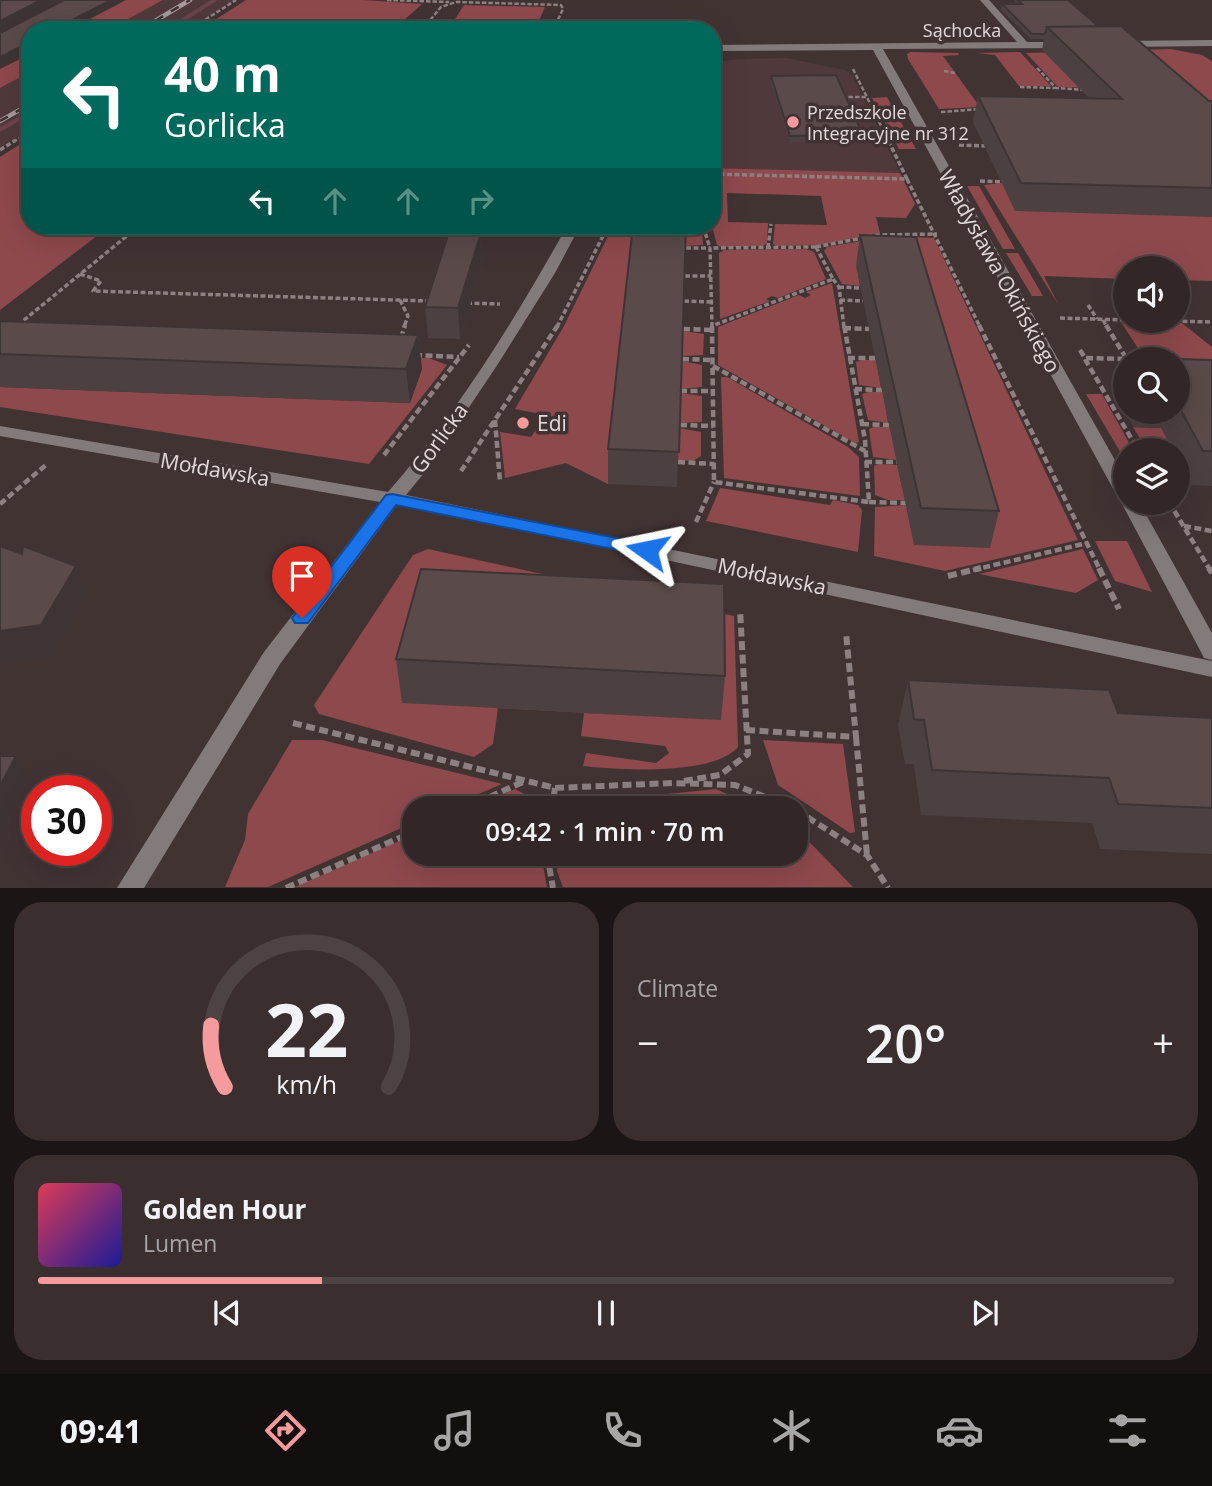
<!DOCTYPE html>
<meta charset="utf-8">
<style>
:root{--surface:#322626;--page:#3a2e2e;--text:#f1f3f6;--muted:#a8a5a7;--line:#4d4343;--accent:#f59b9d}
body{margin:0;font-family:"Open Sans",sans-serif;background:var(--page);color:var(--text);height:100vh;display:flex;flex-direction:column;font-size:26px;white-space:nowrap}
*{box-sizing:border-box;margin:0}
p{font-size:23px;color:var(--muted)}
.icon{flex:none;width:38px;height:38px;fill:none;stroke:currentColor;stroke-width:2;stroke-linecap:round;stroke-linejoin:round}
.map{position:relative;height:888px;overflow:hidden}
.details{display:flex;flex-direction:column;gap:14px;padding:14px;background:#1c1515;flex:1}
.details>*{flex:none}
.hud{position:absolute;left:21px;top:21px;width:700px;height:214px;border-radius:28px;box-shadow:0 7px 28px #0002,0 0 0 2px var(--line);background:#00695c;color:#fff;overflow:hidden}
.tools{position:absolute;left:1113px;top:256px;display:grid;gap:14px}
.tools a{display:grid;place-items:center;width:77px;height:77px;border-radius:50%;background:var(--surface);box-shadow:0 7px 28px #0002,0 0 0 2px var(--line);font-size:35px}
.speed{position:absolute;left:21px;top:775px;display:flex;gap:14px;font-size:35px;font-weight:700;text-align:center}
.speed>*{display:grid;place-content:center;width:91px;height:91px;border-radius:50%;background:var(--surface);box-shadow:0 7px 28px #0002,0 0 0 2px var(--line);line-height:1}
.speed .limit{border:10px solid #d22;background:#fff;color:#111}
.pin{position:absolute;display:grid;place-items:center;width:60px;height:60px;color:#fff;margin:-72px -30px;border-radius:50% 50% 50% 0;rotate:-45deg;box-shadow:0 0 7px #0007}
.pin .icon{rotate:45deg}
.me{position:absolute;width:77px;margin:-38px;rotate:282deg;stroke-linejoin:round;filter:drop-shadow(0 0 5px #0008)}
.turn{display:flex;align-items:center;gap:24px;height:147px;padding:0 28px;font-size:32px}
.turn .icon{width:91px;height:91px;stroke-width:2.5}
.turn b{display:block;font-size:49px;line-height:60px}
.lanes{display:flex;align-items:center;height:66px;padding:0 28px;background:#0003;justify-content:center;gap:35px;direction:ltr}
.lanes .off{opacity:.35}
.big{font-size:52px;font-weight:600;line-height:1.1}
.details .widget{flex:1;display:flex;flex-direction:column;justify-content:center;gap:10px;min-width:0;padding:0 24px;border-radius:28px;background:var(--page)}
.details .dial{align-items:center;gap:0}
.dial svg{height:182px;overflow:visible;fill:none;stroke:var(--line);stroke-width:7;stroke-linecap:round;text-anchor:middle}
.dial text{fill:var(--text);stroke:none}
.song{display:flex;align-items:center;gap:21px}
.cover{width:84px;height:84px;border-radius:10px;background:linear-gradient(135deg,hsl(350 70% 55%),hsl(240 70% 35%))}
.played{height:7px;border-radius:4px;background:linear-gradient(90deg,var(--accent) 25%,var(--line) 25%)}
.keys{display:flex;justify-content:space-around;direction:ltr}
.heat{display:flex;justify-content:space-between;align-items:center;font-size:38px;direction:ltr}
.details .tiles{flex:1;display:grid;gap:14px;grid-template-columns:1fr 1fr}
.widget:last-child{grid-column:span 2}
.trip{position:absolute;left:402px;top:796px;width:406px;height:70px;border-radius:28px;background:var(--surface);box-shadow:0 7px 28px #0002,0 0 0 2px var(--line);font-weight:600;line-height:70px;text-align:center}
.tabs{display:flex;height:112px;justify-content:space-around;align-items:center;background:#140f0f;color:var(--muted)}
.tabs .icon{width:49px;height:49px}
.tabs .current{color:var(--accent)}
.tabs b{font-size:32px;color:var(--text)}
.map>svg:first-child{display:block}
.built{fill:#50393a}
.green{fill:#8e494d}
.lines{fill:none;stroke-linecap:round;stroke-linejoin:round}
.stream{fill:#6b444a;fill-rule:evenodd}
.path-far3{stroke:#8d8080;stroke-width:2.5;stroke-dasharray:4.5 2;stroke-linecap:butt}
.path-far2{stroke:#8d8080;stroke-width:3.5;stroke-dasharray:5 2.5;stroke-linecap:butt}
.path-far1{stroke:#8d8080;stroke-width:4.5;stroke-dasharray:7 3.5;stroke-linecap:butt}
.path{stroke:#8d8080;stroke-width:6;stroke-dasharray:9 4.5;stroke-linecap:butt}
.minor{fill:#837b7a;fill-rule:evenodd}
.rail-casing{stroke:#a59999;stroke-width:4.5}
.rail{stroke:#423333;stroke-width:2.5;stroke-dasharray:9;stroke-linecap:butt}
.wall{fill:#4d4040}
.shaded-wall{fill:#3f3434}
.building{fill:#5a4a4a;stroke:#3f3434;stroke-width:2}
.route{fill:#1a73e8;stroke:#114b97;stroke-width:2}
.poi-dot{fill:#f59b9d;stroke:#423333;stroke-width:2.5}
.labels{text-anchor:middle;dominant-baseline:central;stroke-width:7;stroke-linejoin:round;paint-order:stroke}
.far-street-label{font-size:18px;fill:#e3d9d9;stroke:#423333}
.far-poi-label{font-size:18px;fill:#e3d9d9;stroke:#423333;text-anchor:start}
.street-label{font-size:21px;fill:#e3d9d9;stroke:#423333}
.poi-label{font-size:21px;fill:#e3d9d9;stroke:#423333;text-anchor:start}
</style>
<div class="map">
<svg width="1212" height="888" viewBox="0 0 1212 888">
<rect width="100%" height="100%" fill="#423333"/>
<path class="built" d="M163,0H234L187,30H108Z
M787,58L845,70L852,75L900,173L712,168V63L738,59Z
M30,72V129L0,148V88Z"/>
<path class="green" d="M86,0H163L108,30H65Z
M246,0H363L422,4L393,30H199Z
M464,5L545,7L535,30H448Z
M1171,49L1202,55L1212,61V102L1138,50Z
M1133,50L1103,88L1058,87L1026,53Z
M910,52L958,53L959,55L943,56L980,107L939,109L908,59L907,54Z
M1020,52L1051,86H1019L995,55L977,53Z
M30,54V72L0,88V69Z
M887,97L916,149H899L872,98Z
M30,138V226H110L0,310V157Z
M712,168L900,173L915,204L906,218L876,217L880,233L820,245L777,246L773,244L775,224L827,225L821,196L727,193L728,222L768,223L767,243L763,246L721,247L717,245L712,226Z
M1002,183L1212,217V281L1178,280V268H1125V279L1044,276L1058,304L984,185Z
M967,186H979L1015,249H1003Z
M612,228L697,231L702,232L703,245L686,246V235L635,234L608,484L566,463L505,478L500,432L531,437L546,415L515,409L564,326Z
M890,236L934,238L1078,540L945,571L874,556L875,507L906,505L857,266L860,286L842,284L824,251L827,247Z
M806,249L814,252L826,279L778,298L772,296L766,299L770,301L720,319L719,253L724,250Z
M1006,253H1018L1043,296H1032Z
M832,283L859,442L855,443L718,365V327L799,295L805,298L811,295L806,292Z
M1121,322L1182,323L1212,347V362L1178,372V359H1145Z
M682,331L704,334L703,355L682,356Z
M404,358H429L447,365L369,464L0,407V387L409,403L421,369Z
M862,360H876L881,388L859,385L856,362Z
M682,361L702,365V387L680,389Z
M721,377H727L848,447L859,457L860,496L724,478Z
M868,392H883L888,423L868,420L862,394Z
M680,393L702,396V422L680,423Z
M1086,394H1102L1133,450H1125V460Z
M874,427H890L897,460L873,457L869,429Z
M1133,427L1212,430V466L1178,464V450H1147Z
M679,428L701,432V456L693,461L678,460Z
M880,464L897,465L905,500H888L875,495L874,466Z
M720,488L830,505L833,500L858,505L862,510L858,552L706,521Z
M1095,541H1127L1152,592L1115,581Z
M428,549L734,616L738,747C713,776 620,770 583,766L586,753L656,763L669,753L665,746L581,736L584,713L721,720L498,708L493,744L474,757L319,714L314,705L413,555Z
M1083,549L1098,580L1076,593L979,574Z
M292,740H322L502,784L446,808H415V822L268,887H225L245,840L248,814Z
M763,740L843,744L855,832L850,833L778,785Z
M515,789L528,796L538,808H471Z
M716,789L758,808H560V805Z
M796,828L853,887H563L557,871L558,854H796Z
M415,834V854H541L547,887H295Z"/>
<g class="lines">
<path class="stream" d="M211,0H218L171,30H163Z
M30,110V115L0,132V127Z"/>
<path class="path-far3" d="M387,0L449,2
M189,30L236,0
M422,30L441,7L456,2L561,5L563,9L553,30
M1037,68L1056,88L1086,90
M853,69L889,142
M944,71L955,73
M1020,87L1055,88
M842,97H868
M941,112L981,109
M13,142L30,132"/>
<path class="path-far2" d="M959,145L988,146
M0,150L16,140
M712,174L907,179L888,140
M907,179L980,327
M980,181L1006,182
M608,226L637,227
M703,226L710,248
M681,229H704
M816,247L878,235L937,234
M816,247L833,279L712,326L710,248Z
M686,248H710
M768,248L771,224
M80,274L101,281L93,291L430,301
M685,276H711
M833,279L839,287L844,327
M839,287L861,288
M400,300L408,316L404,327
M840,300L863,301
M684,301L712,302
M467,303L500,304
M1088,305L1097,319
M1060,318L1125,320
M1103,320L1107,327
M1130,320L1212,322
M18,325L139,226
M557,327L608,226"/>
<path class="path-far1" d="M979,325L1100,570
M1106,325L1126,358
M712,326L714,482L869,502L865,440L844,325
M844,328L869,329
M683,329L713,330
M401,338L405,325
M1080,350L1085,358L1127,359
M415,355L459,357
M848,358H875
M682,359L713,360
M1085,359L1138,450
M713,366L865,451
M855,389L882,390
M680,391H713
M495,420L500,482
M862,424L889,425
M680,425L713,426
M384,455L469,345
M678,462L714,464
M865,462H897
M461,471L558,325
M869,502L906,503
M1169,502L1210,570
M0,504L47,464
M696,522L714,482
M1184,526L1212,531
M973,570L1087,543"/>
<path class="path" d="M1099,568L1119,609
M1209,568L1212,573
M948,576L981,568
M293,723L555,788L672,783L735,785L793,808
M746,730L856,737L846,633
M856,737L867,855
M684,781L720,775L748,754L740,610
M465,808L525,781
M552,808L555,788
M796,810L867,855L888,888
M547,854L553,888
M286,888L415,831"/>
<path class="minor" d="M980,0H989L1027,42H1065L1070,45L1065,48L883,49L1125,478V502H1139L1212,633V660L1204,658L1201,652L1121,502L1123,499L1116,494L873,50L712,51V45L1017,42Z
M1212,40V46L1121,47L1116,44L1121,41Z
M567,226H580L555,273L496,367L429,467L406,495L1212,661V677L460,516L397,505L280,664L144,888H117L264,652L380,502L0,436V426L388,492C458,412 516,318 567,226Z"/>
<defs>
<path id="rail" d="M140,30L190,0
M0,121L30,104"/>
</defs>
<use href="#rail" class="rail-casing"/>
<use href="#rail" class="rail"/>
</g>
<path class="wall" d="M1015,0H1068L1098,26L1209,101H1212V217L1015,211L973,122L978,96L1089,98L1042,50L1044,39H1031L1001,10L1002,4H1016Z
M771,76L863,135L862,142H790L770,82Z
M686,226L677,487L608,484V449Z
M860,235L999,511L990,548L914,545L856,266Z
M480,236L482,265L460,339L428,338L425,307Z
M0,321L418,335L422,369L410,403L0,387Z
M1124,357L1125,359V411H1178V359L1212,360V486L1191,485L1178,459V450H1173L1161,428L1133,427L1115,390Z
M396,659L725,676L721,720L402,703Z
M908,680L1118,713L1212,718V854L1100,849L1092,823L921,815L914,764H905L898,725Z"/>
<path class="shaded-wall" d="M41,0H56L0,29V21Z
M111,0H126L69,30H53Z
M30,42V50L0,65V57Z
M480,236L482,265L460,339L458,308Z
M418,335L422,369L410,403L406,369Z
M76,566L86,596L52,656L0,663V631Z
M16,756L26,781L0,834V786Z"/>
<path class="building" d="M0,0H41L0,21Z
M64,0H111L53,30H30V42L0,57V33Z
M1018,0H1068L1098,26L1047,27L1045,34H1032L1002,4H1022Z
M1121,26L1209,101H1212V188L1021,183L978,96L1122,99L1047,27Z
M836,75L863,135L790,136L771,76Z
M633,226H686L679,452L608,449Z
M448,235L480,236L458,308L425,307Z
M860,235L916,237L999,511L921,508Z
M0,321H1L418,335L406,369L0,354Z
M1124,357L1169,359H1125Z
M1178,359L1212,360V451H1203L1178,405Z
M0,546L22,554L23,546L76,566L41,625L0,631Z
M421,569L724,584L725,676L396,659Z
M908,680L1109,690L1118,713L1212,718V808L1118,804L1109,778L932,770L924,720L914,719Z
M0,756H16L0,786Z"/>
<path class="route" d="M392,494L647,544L656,550L647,556L396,505L308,623H295L292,618L295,614L386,495Z"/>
<g class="poi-dot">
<circle cx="793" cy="122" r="7"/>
<circle cx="523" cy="423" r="7"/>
</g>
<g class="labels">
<g class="far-street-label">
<text x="962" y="30">Sąchocka</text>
</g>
<g class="far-poi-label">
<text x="807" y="112">Przedszkole<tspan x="807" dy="21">Integracyjne nr 312</tspan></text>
</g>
<g class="street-label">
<text transform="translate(1000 271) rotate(61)">Władysława Okińskiego</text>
<text transform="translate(439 438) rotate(-54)">Gorlicka</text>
<text transform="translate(215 469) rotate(10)">Mołdawska</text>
<text transform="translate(772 576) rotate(12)">Mołdawska</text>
</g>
<g class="poi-label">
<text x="537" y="423">Edi</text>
</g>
</g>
</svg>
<div class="tools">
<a><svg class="icon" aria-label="sound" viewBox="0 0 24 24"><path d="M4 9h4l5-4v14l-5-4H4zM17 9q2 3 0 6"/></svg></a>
<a><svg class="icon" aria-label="search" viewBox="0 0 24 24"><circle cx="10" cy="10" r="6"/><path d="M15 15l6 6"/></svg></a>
<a><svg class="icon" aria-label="layers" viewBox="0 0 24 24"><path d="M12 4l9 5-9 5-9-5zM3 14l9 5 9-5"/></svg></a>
</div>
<div class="speed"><div class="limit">30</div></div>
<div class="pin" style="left:302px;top:618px;background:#d93025"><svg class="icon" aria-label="arrive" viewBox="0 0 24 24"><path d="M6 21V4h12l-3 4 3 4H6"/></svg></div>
<svg class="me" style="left:647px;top:550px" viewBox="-20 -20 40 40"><path d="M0-17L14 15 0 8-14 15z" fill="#1a73e8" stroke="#fff" stroke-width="4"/></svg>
<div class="trip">09:42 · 1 min · 70 m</div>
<div class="hud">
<div class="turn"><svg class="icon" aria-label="left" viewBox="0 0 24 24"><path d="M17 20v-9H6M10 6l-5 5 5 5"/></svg><div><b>40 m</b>Gorlicka</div></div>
<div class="lanes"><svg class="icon" aria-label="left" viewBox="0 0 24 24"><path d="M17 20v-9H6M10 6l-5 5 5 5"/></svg><svg class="icon off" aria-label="ahead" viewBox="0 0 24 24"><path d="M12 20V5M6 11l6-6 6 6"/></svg><svg class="icon off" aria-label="ahead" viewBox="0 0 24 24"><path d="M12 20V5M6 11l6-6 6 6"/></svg><svg class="icon off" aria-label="right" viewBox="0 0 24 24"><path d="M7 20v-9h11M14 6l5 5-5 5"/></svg></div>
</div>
</div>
<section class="details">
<div class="tiles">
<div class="widget dial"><svg viewBox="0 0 100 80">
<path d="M14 69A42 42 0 1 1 86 69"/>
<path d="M14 69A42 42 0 0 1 8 42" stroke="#f59b9d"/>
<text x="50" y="56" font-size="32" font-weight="700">22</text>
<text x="50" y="72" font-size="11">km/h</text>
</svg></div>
<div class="widget"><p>Climate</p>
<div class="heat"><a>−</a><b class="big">20°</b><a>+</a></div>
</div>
<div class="widget">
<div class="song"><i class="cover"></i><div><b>Golden Hour</b><p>Lumen</p></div></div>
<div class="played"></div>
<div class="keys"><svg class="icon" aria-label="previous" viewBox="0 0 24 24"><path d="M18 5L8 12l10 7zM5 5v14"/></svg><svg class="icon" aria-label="pause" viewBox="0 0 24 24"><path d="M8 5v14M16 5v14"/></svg><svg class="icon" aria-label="next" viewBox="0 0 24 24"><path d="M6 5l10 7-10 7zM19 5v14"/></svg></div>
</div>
</div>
</section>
<nav class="tabs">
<b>09:41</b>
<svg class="icon current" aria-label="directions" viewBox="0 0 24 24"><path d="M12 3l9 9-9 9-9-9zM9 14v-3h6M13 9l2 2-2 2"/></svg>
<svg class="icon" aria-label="music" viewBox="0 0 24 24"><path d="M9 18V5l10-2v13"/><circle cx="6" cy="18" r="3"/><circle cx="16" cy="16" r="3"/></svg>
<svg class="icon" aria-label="phone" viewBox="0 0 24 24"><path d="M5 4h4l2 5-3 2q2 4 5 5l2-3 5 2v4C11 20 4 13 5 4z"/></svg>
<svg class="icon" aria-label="climate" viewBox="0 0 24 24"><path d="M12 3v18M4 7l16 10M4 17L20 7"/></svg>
<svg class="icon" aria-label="car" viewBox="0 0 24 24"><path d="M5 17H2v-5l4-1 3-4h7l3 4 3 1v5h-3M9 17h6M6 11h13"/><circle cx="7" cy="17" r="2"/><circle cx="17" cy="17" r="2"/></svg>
<svg class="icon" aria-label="filters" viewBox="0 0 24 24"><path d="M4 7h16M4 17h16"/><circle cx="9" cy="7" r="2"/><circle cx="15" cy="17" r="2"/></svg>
</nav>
